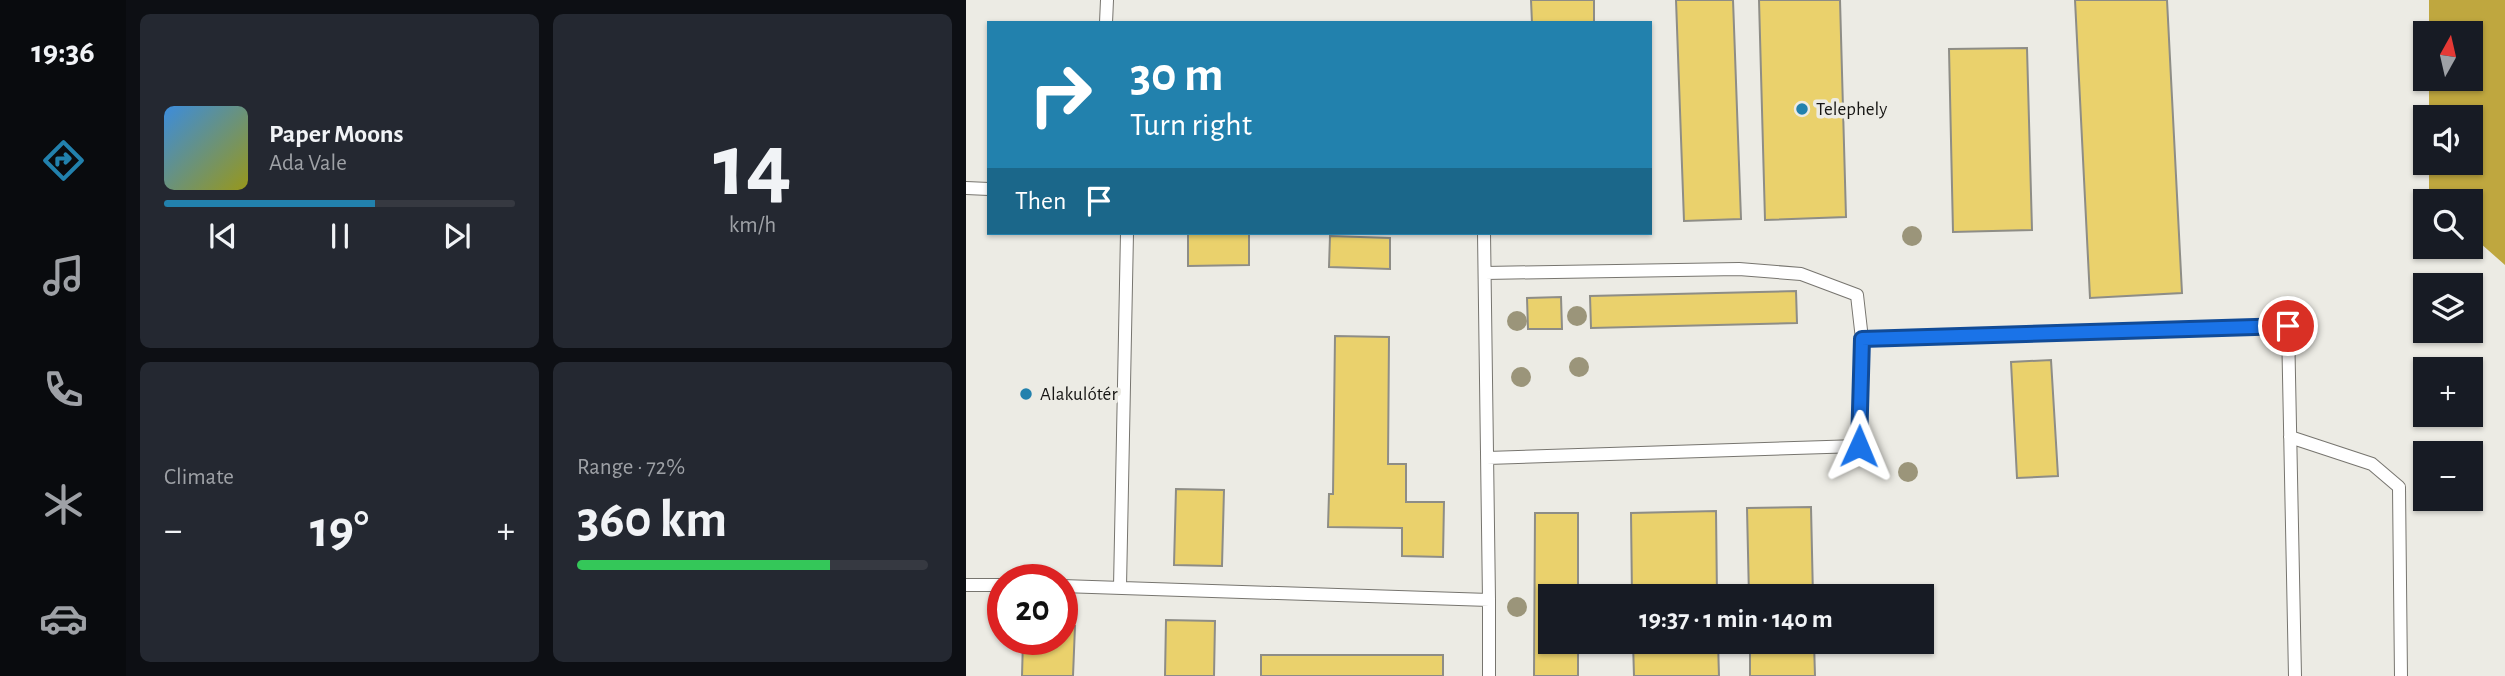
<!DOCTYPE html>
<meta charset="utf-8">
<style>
:root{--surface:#171b24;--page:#242831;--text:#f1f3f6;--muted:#9ea1a6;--line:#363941;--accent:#2281ad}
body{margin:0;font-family:"Alegreya Sans",sans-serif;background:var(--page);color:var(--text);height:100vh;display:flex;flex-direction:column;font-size:26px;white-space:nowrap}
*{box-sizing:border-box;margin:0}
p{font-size:23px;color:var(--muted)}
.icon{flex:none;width:38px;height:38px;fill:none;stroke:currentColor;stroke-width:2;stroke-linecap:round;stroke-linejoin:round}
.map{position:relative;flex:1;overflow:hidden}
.sheet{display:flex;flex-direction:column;gap:14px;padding:14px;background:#0d0f14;width:840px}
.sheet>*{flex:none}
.guide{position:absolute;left:21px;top:21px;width:665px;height:214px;border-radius:0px;box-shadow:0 2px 5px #0004;background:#2281ad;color:#fff;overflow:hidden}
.needle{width:46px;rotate:8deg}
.buttons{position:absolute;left:1447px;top:21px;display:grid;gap:14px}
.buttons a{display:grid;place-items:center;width:70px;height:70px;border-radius:0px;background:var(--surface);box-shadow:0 2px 5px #0004;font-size:35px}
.speed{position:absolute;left:21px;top:564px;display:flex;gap:14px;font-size:35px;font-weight:700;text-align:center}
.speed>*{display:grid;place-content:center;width:91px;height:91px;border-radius:50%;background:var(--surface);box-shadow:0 2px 5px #0004;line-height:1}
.speed .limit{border:10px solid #d22;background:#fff;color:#111}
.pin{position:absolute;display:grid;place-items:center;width:60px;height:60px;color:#fff;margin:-30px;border:4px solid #fff;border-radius:50%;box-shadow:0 2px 7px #0007}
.me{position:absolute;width:77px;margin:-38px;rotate:1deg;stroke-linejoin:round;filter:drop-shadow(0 0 5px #0008)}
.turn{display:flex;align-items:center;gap:24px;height:147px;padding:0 28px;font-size:32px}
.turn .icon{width:91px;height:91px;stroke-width:2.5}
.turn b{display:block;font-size:49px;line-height:60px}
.then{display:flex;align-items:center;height:66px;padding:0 28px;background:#0003;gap:14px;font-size:26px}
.big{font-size:52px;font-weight:600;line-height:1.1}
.sheet .card{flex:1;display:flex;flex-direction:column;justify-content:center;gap:10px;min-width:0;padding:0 24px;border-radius:10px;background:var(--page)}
.sheet .dial{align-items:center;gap:0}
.dial b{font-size:91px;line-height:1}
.song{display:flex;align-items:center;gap:21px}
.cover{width:84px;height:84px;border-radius:10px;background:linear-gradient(135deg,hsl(210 70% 55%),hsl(60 70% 35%))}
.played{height:7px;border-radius:4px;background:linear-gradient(90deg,var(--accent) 60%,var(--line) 60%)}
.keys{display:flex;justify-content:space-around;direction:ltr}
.heat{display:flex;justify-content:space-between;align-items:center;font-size:38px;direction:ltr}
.charge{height:10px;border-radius:5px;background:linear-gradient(90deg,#34c759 72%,var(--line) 0)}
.sheet .tiles{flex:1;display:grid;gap:14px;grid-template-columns:repeat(2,1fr)}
.trip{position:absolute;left:572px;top:584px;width:396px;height:70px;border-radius:0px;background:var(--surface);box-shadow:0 2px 5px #0004;font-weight:600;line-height:70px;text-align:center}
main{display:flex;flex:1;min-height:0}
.dock{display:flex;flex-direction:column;width:126px;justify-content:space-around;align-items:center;background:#090b0e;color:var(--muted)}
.dock .icon{width:49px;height:49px}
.dock .selected{color:var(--accent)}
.dock b{font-size:32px;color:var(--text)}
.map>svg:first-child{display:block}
.forest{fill:#bfa73f}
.building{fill:#ead16c;stroke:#8e8d86;stroke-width:2}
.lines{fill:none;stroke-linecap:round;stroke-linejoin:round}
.lane-casing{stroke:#77756f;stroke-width:14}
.lane{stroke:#fff;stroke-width:12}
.tree{fill:#9b957a}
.route-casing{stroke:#114b97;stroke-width:18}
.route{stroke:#1a73e8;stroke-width:12}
.poi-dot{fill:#2281ad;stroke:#ecebe4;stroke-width:2.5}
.labels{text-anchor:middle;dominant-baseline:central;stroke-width:7;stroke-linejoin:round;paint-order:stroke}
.poi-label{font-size:19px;fill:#161513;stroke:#ecebe4;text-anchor:start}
</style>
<main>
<nav class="dock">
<b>19:36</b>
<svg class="icon selected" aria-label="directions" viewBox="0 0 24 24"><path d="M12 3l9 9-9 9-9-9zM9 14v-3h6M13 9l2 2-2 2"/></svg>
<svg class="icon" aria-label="music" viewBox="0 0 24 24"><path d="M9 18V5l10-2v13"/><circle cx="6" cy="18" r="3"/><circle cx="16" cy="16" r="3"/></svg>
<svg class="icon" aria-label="phone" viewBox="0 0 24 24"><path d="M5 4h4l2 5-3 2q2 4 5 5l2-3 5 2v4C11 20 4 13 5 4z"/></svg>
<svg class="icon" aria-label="climate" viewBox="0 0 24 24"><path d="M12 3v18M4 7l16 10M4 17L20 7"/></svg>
<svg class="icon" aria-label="car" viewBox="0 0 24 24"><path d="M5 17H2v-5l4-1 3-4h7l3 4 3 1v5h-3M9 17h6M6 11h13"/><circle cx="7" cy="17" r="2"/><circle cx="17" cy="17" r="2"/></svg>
</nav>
<section class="sheet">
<div class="tiles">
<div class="card">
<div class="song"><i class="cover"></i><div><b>Paper Moons</b><p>Ada Vale</p></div></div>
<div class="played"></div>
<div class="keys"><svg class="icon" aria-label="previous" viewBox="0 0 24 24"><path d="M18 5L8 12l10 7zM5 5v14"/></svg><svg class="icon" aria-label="pause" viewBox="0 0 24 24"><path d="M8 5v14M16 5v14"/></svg><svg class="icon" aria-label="next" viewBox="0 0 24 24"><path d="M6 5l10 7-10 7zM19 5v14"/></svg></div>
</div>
<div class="card dial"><b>14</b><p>km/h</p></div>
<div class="card"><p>Climate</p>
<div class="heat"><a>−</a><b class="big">19°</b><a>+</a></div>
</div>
<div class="card"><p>Range · 72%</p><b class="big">360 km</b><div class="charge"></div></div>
</div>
</section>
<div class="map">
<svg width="1539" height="676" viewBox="0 0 1539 676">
<rect width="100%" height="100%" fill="#ecebe4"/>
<path class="forest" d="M1463,0H1539V265L1505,235V201H1466L1463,199V163H1505V117H1463V79H1505V33H1463Z"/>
<path class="building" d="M565,0H628V23H566Z
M710,0H767L775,219L718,221Z
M793,0H874L880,217L799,220Z
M1109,0H1201L1216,293L1124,298Z
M1061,48L1066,230L987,232L983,49Z
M222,233H283V265L222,266Z
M364,236L424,238V269L363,267Z
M830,291L831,323L625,328L624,296Z
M595,297L596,329H562L561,298Z
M369,336L423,337L422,464H440V502H478L477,557L436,556V528L362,527L363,494H367Z
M1085,360L1092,476L1051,478L1045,362Z
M210,489L258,490L256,566L208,565Z
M845,507L847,597H783L781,508Z
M750,511L751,597H666L665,513Z
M569,513H612V597H584V642H612V676H568Z
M200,620L249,621L248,676H199Z
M96,625L109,626L107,676H56L57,639H96Z
M667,642H752L753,676H668Z
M784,642H848L849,676H784Z
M295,655H477V676H295Z"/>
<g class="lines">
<defs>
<path id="lane" d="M140,23L141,0
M0,188L23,189
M518,233L523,600
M519,273L773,269L835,274L891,295L896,339L1322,326L1329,676
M1324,437L1406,464L1433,487L1435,676
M521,458L893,446L896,339
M0,585H37
M96,586L523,600V676
M154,587L161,233"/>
</defs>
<use href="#lane" class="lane-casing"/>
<use href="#lane" class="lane"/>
</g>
<g class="tree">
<circle cx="946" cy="236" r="10"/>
<circle cx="611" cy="316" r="10"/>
<circle cx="551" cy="321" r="10"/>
<circle cx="613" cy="367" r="10"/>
<circle cx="555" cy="377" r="10"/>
<circle cx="942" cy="472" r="10"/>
<circle cx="551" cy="607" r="10"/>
</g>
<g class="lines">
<defs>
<path id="route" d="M893,446L896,339L1322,326"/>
</defs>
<use href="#route" class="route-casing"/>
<use href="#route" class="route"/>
</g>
<g class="poi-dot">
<circle cx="836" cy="109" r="7"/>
<circle cx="60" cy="394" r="7"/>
</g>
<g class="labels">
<g class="poi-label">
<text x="850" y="109">Telephely</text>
<text x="74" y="394">Alakulótér</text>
</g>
</g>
</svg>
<div class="buttons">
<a><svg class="needle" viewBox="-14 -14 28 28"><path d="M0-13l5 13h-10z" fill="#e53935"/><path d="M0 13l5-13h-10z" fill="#9ea1a6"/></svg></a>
<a><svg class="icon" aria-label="sound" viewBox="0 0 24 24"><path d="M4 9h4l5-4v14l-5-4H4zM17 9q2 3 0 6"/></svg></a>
<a><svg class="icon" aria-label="search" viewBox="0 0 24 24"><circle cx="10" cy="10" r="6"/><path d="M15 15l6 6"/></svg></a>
<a><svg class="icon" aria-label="layers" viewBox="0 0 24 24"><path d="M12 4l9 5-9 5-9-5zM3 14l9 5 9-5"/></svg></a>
<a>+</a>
<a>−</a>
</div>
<div class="speed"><div class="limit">20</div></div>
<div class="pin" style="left:1322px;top:326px;background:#d93025"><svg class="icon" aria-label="arrive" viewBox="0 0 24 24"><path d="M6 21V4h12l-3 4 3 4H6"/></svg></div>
<svg class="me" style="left:893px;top:446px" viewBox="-20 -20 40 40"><path d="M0-17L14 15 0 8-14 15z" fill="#1a73e8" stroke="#fff" stroke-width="4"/></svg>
<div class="trip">19:37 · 1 min · 140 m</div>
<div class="guide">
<div class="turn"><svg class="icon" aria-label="right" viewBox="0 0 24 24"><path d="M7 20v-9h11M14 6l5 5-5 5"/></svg><div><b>30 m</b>Turn right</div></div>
<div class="then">Then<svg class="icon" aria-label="arrive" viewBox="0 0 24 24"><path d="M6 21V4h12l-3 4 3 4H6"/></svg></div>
</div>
</div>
</main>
